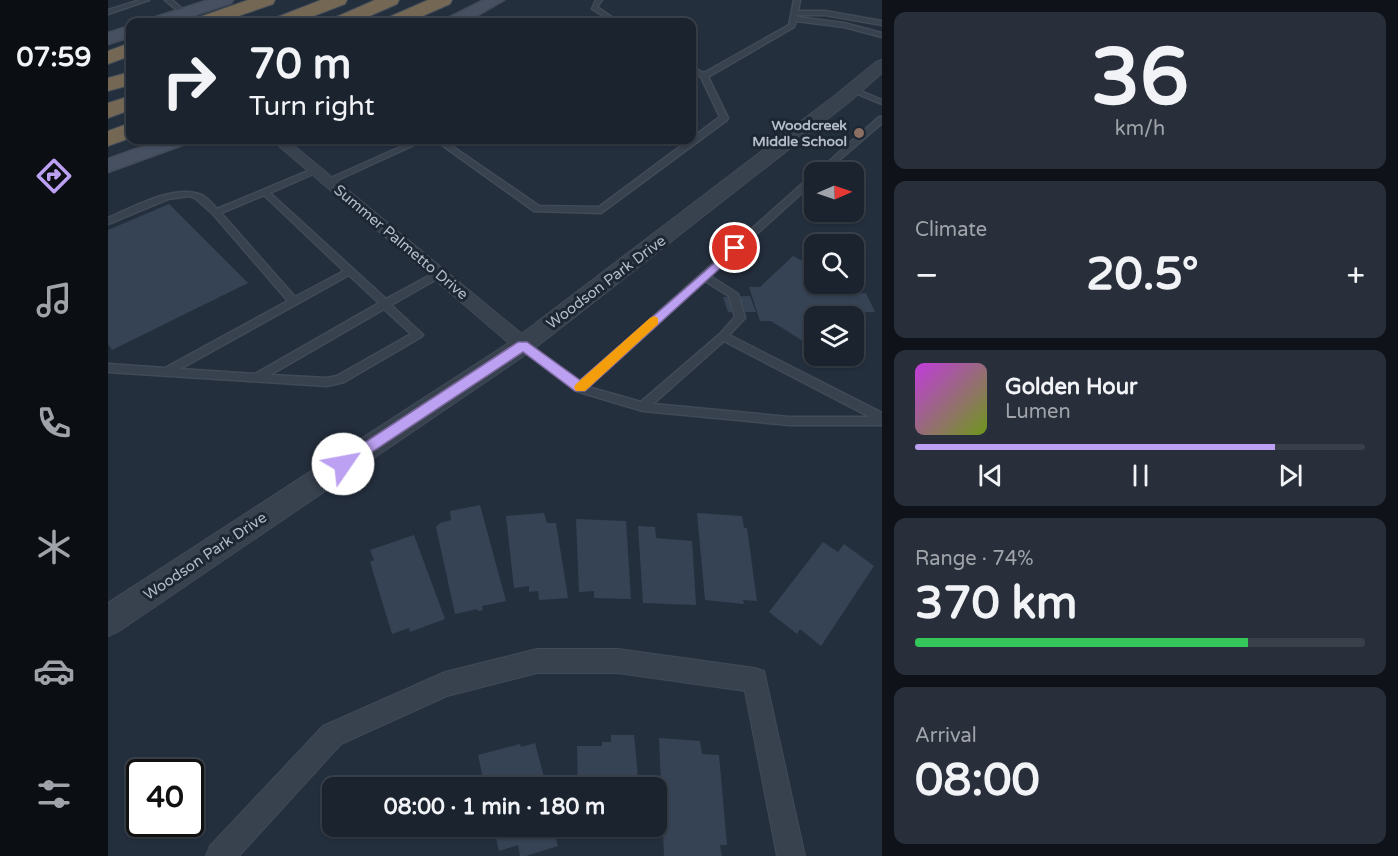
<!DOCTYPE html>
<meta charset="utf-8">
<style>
:root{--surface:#1b232e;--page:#282f3a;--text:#f1f3f6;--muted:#a0a4aa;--line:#39404a;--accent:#bca0f2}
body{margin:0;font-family:"Varela Round",sans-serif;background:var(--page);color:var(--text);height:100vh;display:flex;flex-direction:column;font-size:22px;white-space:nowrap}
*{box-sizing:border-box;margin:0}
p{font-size:20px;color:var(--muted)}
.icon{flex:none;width:33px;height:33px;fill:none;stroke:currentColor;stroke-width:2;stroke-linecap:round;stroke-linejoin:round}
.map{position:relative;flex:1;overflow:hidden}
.panel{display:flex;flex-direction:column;gap:12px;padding:12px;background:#0f1319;width:516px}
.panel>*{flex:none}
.guide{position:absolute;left:18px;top:18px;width:570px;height:126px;border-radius:12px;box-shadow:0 2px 4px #0004,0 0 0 2px var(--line);background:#1b232e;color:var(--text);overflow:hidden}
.needle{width:39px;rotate:88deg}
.controls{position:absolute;left:696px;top:162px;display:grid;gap:12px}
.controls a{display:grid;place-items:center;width:60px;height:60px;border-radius:12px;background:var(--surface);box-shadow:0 2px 4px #0004,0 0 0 2px var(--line);font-size:30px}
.speed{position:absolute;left:18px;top:759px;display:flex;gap:12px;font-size:30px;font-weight:700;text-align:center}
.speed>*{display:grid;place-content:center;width:78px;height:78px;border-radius:50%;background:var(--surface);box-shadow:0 2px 4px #0004,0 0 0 2px var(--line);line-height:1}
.speed .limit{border:3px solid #111;border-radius:9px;background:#fff;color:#111}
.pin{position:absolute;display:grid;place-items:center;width:51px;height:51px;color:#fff;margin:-26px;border:3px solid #fff;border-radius:50%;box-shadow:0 2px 6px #0007}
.me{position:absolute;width:66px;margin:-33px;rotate:57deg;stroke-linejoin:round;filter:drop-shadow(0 0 4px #0008)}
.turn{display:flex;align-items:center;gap:21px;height:126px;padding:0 24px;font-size:27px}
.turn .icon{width:78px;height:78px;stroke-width:2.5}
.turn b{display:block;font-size:42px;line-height:51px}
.big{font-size:45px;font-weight:700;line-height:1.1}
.panel .card{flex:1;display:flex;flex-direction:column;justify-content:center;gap:9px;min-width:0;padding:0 21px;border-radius:12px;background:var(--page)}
.panel .dial{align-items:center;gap:0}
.dial b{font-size:78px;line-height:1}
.song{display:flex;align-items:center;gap:18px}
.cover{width:72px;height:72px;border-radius:9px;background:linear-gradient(135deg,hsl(290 70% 55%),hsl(80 70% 35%))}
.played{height:6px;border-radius:3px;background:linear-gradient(90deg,var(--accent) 80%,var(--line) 80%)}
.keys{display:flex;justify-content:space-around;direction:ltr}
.heat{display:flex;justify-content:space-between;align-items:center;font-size:33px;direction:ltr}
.charge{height:9px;border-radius:4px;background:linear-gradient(90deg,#34c759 74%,var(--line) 0)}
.trip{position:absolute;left:214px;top:777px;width:345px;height:60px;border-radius:12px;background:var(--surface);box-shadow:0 2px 4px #0004,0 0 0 2px var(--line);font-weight:700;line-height:60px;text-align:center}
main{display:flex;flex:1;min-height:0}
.tabs{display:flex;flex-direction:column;width:108px;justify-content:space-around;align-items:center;background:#0b0e12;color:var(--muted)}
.tabs .icon{width:42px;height:42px}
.tabs .active{color:var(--accent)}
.tabs b{font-size:27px;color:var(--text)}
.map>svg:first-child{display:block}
.building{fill:#364354}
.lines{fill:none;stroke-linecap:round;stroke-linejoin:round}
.service-casing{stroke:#414a57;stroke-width:3}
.minor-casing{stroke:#414a57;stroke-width:2}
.tertiary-casing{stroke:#414a57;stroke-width:2}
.secondary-casing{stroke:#414a57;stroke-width:3}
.motorway-casing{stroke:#434c59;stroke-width:2}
.service{fill:#38414e;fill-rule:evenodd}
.minor{fill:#38414e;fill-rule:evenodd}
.tertiary{fill:#38414e;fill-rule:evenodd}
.secondary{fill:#465061;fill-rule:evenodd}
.motorway{fill:#746855;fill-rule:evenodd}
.route{fill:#bca0f2;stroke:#7a689d;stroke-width:1.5}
.slow{fill:#f59e0b}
.education-dot{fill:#8d6e63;stroke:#1d2633;stroke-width:2}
.labels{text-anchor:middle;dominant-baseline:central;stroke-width:6;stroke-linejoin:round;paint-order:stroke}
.far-poi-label{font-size:14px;font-weight:bold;fill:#b4bcc9;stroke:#1d2633;text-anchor:end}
.street-label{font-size:15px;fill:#b4bcc9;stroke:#1d2633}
</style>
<main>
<nav class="tabs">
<b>07:59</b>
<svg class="icon active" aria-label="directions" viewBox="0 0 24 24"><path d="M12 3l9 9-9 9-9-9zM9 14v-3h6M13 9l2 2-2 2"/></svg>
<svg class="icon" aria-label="music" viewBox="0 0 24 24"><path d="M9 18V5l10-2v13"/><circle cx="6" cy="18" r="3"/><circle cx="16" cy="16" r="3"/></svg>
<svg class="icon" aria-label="phone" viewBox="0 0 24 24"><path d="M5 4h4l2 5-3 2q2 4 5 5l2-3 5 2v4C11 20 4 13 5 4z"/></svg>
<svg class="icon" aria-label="climate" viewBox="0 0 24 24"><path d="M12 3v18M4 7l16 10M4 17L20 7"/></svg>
<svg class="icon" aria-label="car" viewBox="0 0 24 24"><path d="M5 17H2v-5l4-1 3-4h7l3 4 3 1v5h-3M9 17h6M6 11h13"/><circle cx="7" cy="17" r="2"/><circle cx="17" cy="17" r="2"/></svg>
<svg class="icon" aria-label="filters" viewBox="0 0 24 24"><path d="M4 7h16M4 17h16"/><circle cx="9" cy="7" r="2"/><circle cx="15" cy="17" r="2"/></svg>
</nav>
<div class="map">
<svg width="774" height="856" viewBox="0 0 774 856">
<rect width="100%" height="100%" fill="#242f3e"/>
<path class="building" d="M61,204L140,283L4,350L0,344V230Z
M685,256L706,267V284H722L741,294L758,293L767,312H753L746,319V316H706V348L663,321H652L641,287H652Z
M642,296L648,312H620L615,297Z
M372,505L398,601L374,606L375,610L370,611L369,609L347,614L328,527L332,523L343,520L342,511Z
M436,513L439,523H448L460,598L431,600L430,591L421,592V586L406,588L398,516Z
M589,513L634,516L636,528H639L649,601L635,600L636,604L597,600Z
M468,519L518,521L523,599L486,598V591L471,592Z
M530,526L547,527L548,538L584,541L588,605L535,603Z
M306,535L337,619L302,632L301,628L284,634L262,562L266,560L262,550Z
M715,542L730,552L736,544L766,566L713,646L692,629L689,634L661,612Z
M503,735H526L531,788H470L469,746H494V742H503Z
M551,738L592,741L594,754L611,755L619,845H612L614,856H556Z
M427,743L439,788H377L370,755L412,744L413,747Z
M385,826H450L445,828L450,846L418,856H412L410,845L391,851Z
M472,826H535V834L472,833Z"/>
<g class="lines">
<defs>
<path id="service" d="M32,0H41L0,14V10Z
M57,0H64L80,14L75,15Z
M488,0H494L489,7L511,22H505L484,9Z
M686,0H692L690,11H717L774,21V25L717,15H689V17L736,23L774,33V37L736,27L688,21L686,27L600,77L620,118L619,120L493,213L426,211L327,140H335L431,206L491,207L612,117L593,77L584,71V67L596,73L681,25Z
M745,88L774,100V104L743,91L742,90Z
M771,117H774V123L717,172H709Z
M308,140H317L223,183H217L216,181Z
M205,169H208L212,171L162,193L278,299L328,272H334V276L283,305L313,333L315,335L313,337L236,382L219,386L0,372V364L57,368L180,301L105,214L87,198L81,196L60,199L0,224V218C24,208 64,185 91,194C98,196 104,203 109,209ZM156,195L236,271L187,297L113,213ZM241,275L271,303L147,374L72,369ZM276,309L303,334L229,376L219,378L162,375Z
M703,176H706V182L602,276L630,294L637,318L621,335L774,413V425H681L535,411L468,391L412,348L410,345L412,342H418L472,382ZM597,281L621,296L627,317L612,334L533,402L480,387ZM616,341L762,417H681L545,404Z"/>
<path id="minor" d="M164,140H179L421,340L424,345L421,350L415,352L409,350Z
M429,649H510L647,668L656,671L697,856H669L637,691L510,673H429L339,696L233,744L131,856H98L102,846L215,726L337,672Z"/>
<path id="tertiary" d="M774,60V73L741,102L423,351L11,631L0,636V603L407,339L729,94L768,62Z"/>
<path id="secondary" d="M101,0H125L123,3L66,22H43L45,18Z
M376,0H396L358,22H338L340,18Z
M22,26V37L0,44V33Z
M53,140H80L77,144L0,172V159Z"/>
<path id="motorway" d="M140,0H167L165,4L113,22H86L89,18Z
M213,0H239L237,4L190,22H164L167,18Z
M267,0H291L289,4L248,22H223L226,18Z
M320,0H344L342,4L301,22H276L279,18Z
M22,43V56L0,64V51Z
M22,72V85L0,91V78Z
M22,96V110L0,118V103Z
M22,123V138L0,146V131Z"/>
</defs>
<use href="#service" class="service-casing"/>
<use href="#minor" class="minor-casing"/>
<use href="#tertiary" class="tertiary-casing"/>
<use href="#secondary" class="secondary-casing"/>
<use href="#motorway" class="motorway-casing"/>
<use href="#service" class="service"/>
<use href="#minor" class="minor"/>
<use href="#tertiary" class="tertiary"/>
<use href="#secondary" class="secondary"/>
<use href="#motorway" class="motorway"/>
</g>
<path class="route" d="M627,245L633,248L631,251L477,391H467L415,352L240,468H230L228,464L230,460L410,342H419L472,380Z"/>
<path class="slow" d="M546,316L550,318V324L477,391H468L466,387L468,384L542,318Z"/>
<circle class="education-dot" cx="751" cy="133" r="6"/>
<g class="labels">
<g class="far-poi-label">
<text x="739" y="125">Woodcreek<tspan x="739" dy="16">Middle School</tspan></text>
</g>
<g class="street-label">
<text transform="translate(293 242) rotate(40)">Summer Palmetto Drive</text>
<text transform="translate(498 282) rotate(-37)">Woodson Park Drive</text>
<text transform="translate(97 556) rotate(-34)">Woodson Park Drive</text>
</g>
</g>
</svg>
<div class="controls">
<a><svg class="needle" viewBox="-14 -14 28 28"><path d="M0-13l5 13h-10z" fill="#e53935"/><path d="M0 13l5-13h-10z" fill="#a0a4aa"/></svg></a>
<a><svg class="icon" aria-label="search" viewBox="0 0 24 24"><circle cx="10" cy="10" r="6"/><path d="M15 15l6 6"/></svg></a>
<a><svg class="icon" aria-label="layers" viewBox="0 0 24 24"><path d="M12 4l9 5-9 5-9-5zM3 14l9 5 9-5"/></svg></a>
</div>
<div class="speed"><div class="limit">40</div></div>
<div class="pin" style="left:627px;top:248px;background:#d93025"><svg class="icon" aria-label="arrive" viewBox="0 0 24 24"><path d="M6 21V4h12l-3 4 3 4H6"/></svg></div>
<svg class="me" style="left:235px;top:464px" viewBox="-20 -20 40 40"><circle r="19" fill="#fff"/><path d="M0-13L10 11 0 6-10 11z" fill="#bca0f2"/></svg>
<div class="trip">08:00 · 1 min · 180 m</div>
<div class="guide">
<div class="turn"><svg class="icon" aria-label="right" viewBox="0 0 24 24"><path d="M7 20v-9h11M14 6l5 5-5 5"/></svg><div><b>70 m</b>Turn right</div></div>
</div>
</div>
<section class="panel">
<div class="card dial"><b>36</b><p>km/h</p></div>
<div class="card"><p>Climate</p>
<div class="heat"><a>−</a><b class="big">20.5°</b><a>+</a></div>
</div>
<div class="card">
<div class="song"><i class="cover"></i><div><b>Golden Hour</b><p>Lumen</p></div></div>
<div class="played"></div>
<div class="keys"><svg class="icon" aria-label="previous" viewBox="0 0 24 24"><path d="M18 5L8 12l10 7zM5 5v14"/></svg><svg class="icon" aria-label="pause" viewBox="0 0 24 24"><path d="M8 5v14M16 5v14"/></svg><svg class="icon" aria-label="next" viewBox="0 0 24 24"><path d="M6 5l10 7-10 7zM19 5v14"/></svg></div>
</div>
<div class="card"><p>Range · 74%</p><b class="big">370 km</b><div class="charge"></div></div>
<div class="card"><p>Arrival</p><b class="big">08:00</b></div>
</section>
</main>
